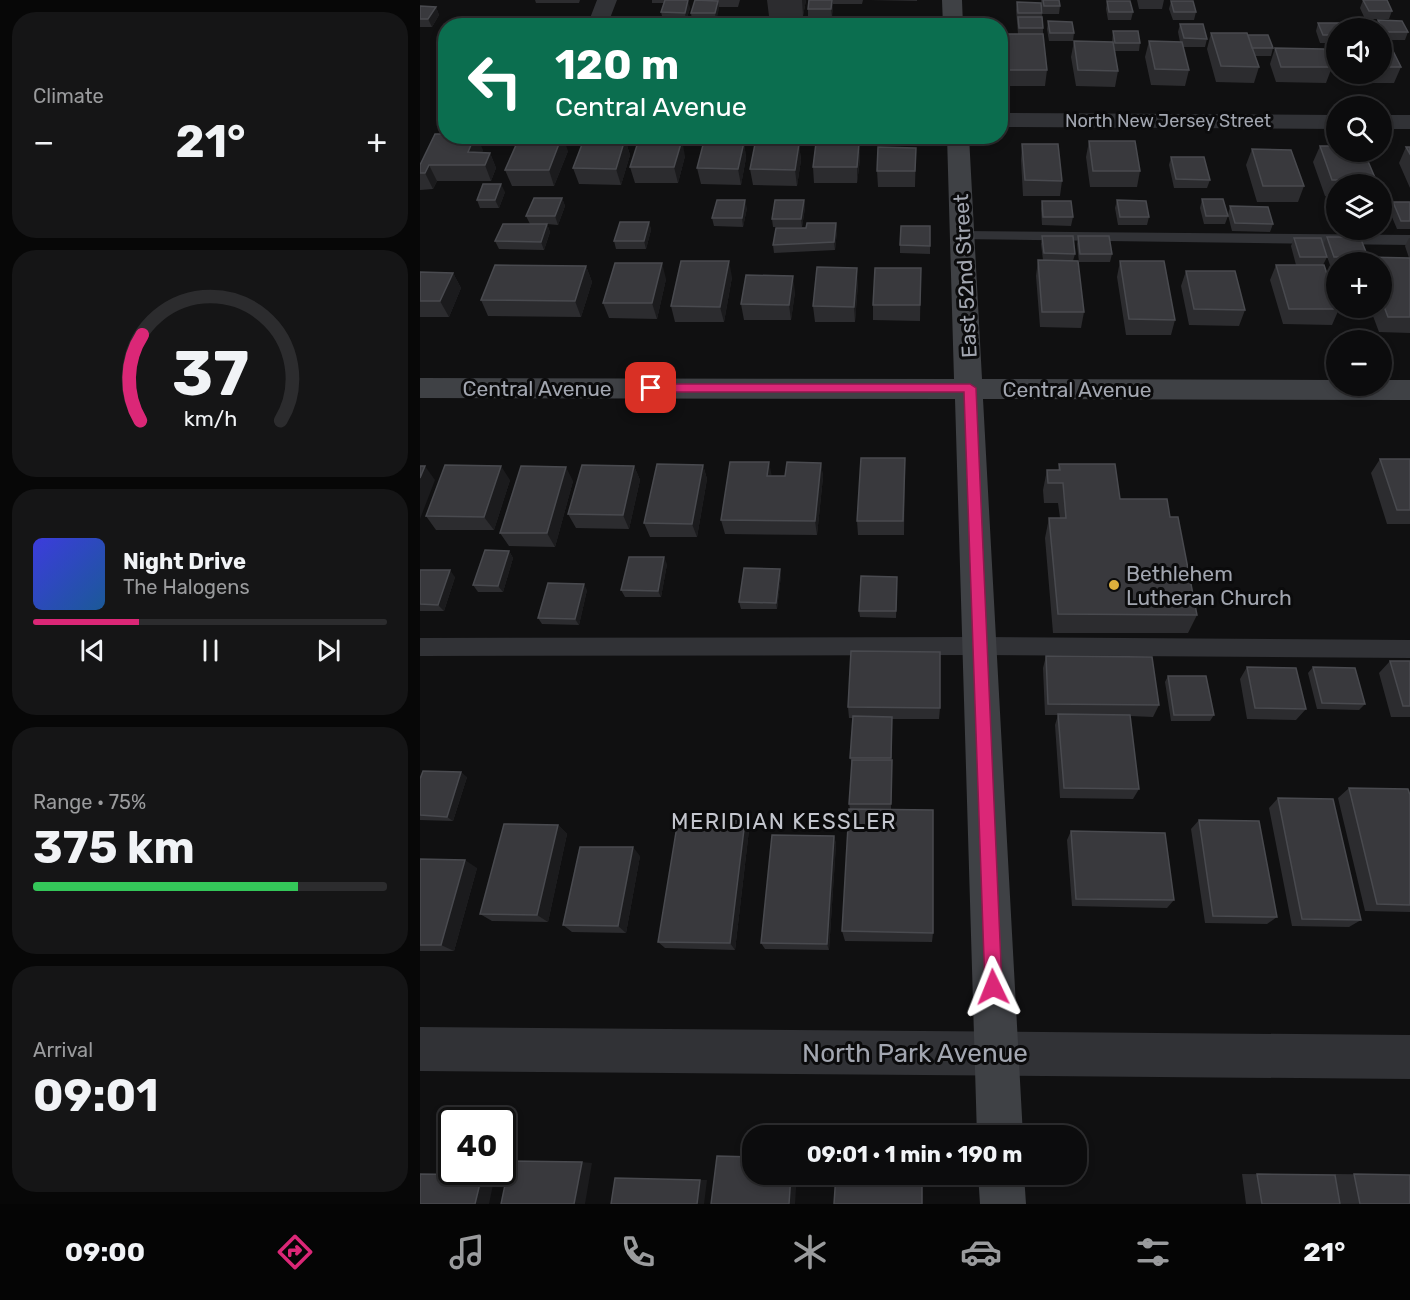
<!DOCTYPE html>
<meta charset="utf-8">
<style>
:root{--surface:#0c0c0d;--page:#151516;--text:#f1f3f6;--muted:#9a9b9d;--line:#2c2c2e;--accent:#db2777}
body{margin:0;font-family:Rubik,sans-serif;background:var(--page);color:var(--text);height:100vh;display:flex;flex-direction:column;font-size:22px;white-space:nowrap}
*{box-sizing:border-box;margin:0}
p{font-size:20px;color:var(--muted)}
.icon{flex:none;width:33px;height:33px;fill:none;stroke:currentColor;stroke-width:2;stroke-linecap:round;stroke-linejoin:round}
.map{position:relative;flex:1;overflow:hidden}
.panel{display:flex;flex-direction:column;gap:12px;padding:12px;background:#070707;width:420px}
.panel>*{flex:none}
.hud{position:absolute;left:18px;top:18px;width:570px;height:126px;border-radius:24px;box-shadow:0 3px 9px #0003,0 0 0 2px var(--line);background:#0b6e4f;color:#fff;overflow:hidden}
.fabs{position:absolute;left:906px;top:18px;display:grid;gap:12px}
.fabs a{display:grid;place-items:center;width:66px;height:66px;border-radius:50%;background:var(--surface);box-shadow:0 3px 9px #0003,0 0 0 2px var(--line);font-size:30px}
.speed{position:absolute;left:18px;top:1107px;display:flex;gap:12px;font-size:30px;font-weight:700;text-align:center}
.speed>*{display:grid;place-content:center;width:78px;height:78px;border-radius:50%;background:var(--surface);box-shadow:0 3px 9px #0003,0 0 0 2px var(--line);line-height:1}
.speed .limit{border:3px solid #111;border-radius:9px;background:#fff;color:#111}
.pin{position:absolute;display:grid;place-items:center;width:51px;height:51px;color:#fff;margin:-26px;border-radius:12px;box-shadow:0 3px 9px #0006}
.me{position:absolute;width:66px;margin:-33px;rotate:358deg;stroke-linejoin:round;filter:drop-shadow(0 0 4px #0008)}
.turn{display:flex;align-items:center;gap:21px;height:126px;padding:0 18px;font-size:27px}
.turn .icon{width:78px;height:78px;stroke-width:2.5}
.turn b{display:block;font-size:42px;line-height:51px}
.big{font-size:45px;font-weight:700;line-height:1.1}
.panel .widget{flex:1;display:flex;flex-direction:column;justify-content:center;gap:9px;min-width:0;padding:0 21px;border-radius:24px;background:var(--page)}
.panel .dial{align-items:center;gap:0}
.dial svg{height:156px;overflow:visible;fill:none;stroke:var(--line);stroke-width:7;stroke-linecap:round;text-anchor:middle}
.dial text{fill:var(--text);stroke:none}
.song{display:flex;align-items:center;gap:18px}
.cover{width:72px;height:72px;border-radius:9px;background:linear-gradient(135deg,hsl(240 70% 55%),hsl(210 70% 35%))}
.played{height:6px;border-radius:3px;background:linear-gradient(90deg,var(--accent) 30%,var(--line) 30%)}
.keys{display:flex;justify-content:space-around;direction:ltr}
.heat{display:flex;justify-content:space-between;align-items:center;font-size:33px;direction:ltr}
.charge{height:9px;border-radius:4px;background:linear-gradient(90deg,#34c759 75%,var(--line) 0)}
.trip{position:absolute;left:322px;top:1125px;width:345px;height:60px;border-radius:24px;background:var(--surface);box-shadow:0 3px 9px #0003,0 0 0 2px var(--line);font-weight:700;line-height:60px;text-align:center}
.dock{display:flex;height:96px;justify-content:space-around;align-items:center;background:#050505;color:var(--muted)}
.dock .icon{width:42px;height:42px}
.dock .selected{color:var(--accent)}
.dock b{font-size:27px;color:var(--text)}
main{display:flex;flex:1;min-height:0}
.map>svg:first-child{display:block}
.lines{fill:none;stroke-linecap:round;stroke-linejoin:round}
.lane{fill:#313236;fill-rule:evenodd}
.street{fill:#313236;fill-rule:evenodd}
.secondary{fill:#3f4145;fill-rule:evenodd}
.wall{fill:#2c2c2f}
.shaded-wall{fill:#1b1b1d}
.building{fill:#39393d;stroke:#494a4f;stroke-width:1.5}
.route{fill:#db2777;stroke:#8e194d;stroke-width:1.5}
.poi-dot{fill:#ddaf3c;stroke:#0b0b0c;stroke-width:2}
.labels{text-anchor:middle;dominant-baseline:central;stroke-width:6;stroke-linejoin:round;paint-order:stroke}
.far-street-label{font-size:18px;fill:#a2a6b0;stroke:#0b0b0c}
.street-label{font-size:21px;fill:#a2a6b0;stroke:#0b0b0c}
.poi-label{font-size:21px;fill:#a2a6b0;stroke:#0b0b0c;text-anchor:start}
.neighbourhood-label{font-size:22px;letter-spacing:1.5px;fill:#c3c5cd;stroke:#0b0b0c}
.near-street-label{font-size:26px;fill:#a2a6b0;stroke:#0b0b0c}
</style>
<main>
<section class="panel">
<div class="widget"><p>Climate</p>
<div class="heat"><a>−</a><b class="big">21°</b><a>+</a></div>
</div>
<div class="widget dial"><svg viewBox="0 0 100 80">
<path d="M14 69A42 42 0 1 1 86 69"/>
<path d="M14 69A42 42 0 0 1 15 25" stroke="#db2777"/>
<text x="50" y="56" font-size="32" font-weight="700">37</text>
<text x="50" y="72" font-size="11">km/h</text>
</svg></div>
<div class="widget">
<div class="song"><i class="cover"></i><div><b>Night Drive</b><p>The Halogens</p></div></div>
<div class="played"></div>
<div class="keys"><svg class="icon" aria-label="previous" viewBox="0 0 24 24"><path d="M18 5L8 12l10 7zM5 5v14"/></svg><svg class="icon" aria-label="pause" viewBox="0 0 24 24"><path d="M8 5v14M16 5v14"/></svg><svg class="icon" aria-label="next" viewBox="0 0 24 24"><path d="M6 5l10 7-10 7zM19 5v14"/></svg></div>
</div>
<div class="widget"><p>Range · 75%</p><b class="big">375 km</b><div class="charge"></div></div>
<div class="widget"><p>Arrival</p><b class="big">09:01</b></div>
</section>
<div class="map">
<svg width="990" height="1204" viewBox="0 0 990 1204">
<rect width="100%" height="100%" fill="#101011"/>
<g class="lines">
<path class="lane" d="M543,231L990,235V245L538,239L536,236Z
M560,637L990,640V658L560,655L0,656V638Z"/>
<path class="street" d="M177,0H197L187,26H167Z
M580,113L916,115V129L580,127Z
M962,115H990V129H962Z
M0,1027L990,1035V1079L0,1071Z"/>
<path class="secondary" d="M522,0H542L543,26H523Z
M527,136H549L562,379L916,380V386H962V380H990V400L563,399L603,1136H557L535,399L0,398V378L534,379Z
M558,1174H604L606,1204H560Z"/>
</g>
<path class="wall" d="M115,0H160L159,3H116Z
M232,0H266L270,8L266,21L243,20L241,12L244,3H232Z
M287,0H320L318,7H299L296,21H272L271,13Z
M347,0H386L383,16H349Z
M389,0H443L442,4H413L412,17H388V9Z
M450,0H497V1Z
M621,0H639L640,6L639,14H623Z
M717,0H744L742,9H719Z
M943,0L972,11L969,19H945L940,8Z
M687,1L713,12L711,20H688L686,9Z
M751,1L776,12L774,20H753L749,9Z
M597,2L622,13L623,28V34L627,70L625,86H588L586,50L587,34H598L596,10Z
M0,6L16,7L19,15L12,27H0Z
M958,20L988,32L985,40H967L981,67L974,83H928L924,74H962V28H955Z
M628,21L654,33L653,41H629L627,29Z
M898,23L916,28V43H900L896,31Z
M760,24L787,39L785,47H763L769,70L765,86L731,85L725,57L729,41L760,42L758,32Z
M693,31L720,43L719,51H695L698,71L695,87L656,86L651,57L654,41L692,42Z
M791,33L828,35L853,48L851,56H835L839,67L834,83L796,82L787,49Z
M855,48L912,67L906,83L856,82L850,64Z
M26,86V102L22,93Z
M205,139L210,155L201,185L159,184L153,168Z
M669,141L720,171L717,187H670L666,157Z
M324,142L326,158L321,185L281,184L277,168Z
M439,143L440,159L437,183H394L393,167Z
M379,144L381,160L377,186L333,185L330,169Z
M602,144L642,181L640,196H603L601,160Z
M900,146L956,180L954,184H916V196H905L893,162Z
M986,147H990V188L979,163Z
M496,148L495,187H458L457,171Z
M832,149L884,186L878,202H837L826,165Z
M63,150L62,152L70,153L76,168L71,181H17L13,189L0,190V165Z
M148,151L134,186H92L85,170Z
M265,156L258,183H215L210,167Z
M751,157L790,180L787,188H754L749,165Z
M85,192L79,208H60L57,200Z
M142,198L145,206L138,225L127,224L130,232L124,250L79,249L75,241L110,224L106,216Z
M782,199L808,216L805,224H784L780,208Z
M384,200L385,208L382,227H353L352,219Z
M697,200L729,217L727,225H698L695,208Z
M622,201L653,217L651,226L622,225L621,209Z
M911,202H916V227H914L908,210Z
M973,202H990V229H977L969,210Z
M810,206L853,224L850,232L812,231L808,215Z
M327,208L323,227L294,226L292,218Z
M229,222L231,230L226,249H196L194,241Z
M416,223L417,231L415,250L354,253L353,245L386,228Z
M510,226V254L480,253V245Z
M622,236L655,254L653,261L664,312L661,328L620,327L616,276L618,260H623L621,244Z
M658,236L692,254L690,262H659L657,244Z
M907,237L948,257L989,258L985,246L989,238H990V333L959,332L950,308H962V262H916V265H910L903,245Z
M874,238L907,257L903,265H876L871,246Z
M700,261L755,320L751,335H706L697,277Z
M856,265L919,309L912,325L863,324L850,280Z
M166,266L172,282L161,317L68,316L61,300Z
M501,268L500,321L453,320V305Z
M766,271L825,310L819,326L769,325L761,286Z
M0,272L33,273L41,288L29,317H0Z
M312,277L304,322H255L251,306Z
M246,279L237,319L189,318L183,303Z
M438,283L435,322H395L393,306Z
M375,292L371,320H324L321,304Z
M485,458L484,535H438L437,521Z
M960,459H990V524H967L951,473Z
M401,463L403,477L397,535L305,534L301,520L352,476H365Z
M639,464L700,499L750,517L777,615L768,633H633L625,538L629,518H640L638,503H624L623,490L627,470H638Z
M283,465L287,479L277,537H230L224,523Z
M214,466L220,480L209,529L156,528L148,514Z
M90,480L74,530H16L6,516Z
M153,481L135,547L89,546L80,533Z
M89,551L93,558L83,592H58L53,585Z
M247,564L241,597H205L201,590Z
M0,570L35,577L24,611H0Z
M361,575L357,609H321L319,602Z
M477,584L476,618L440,617L439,611Z
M167,590L159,625L122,624L118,618Z
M626,656L739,705L733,717L710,716L719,789L713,799L640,798L635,725L638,715H625L623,668Z
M970,661H990V717H971L959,673Z
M827,667L886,709L876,720L827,719L820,679Z
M893,667L945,704L939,710L897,709L888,673Z
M748,676L794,715L790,721H751L745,682Z
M428,707L520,708L519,719H472L471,809H430L429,804L432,763L430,758L433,718H429Z
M47,777L33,821L0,820V779Z
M929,788L990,795V912L945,911L918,798Z
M858,798L941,920L929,927L872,926L849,808Z
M779,820L857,917L847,924L785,923L771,829Z
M138,825L147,834L128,922L72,921L60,914Z
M329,830L315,950L245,948L238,942Z
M651,831L754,900L747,908L652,906L647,840Z
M414,836L416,844L409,950L345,949L341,943Z
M220,856L206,933L152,932L143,925Z
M0,859L57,868L34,951H0Z
M422,931L513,933L512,942L425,941Z
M822,1174L915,1175L920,1204H826Z
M915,1174L990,1175V1204H920Z"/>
<path class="shaded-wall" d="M268,0L270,8L266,21L265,13Z
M382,0H386L383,16Z
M412,0L413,5L412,17L411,9Z
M298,1L299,9L296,21L295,13Z
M16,7L19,15L12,27L8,19Z
M55,136H57L63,150L57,165L48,152Z
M142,136H143L148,151L134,186L129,170Z
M205,139L210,155L201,185L196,169Z
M262,140L265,156L258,183L254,167Z
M324,142L326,158L321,185L318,169Z
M439,143L440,159L437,183V167Z
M379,144L381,160L377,186L375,170Z
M70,153L76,168L71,181L65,165Z
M9,165L17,181L13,189L5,173Z
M81,184L85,192L79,208L75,200Z
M142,198L145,206L138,225L135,216Z
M325,200L327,208L323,227L322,218Z
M384,200L385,208L382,227L381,219Z
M229,222L231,230L226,249L224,241Z
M416,223L417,231L415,250L414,242Z
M127,224L130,232L124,250L121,242Z
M309,261L312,277L304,322L300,307Z
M242,263L246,279L237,319L232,303Z
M166,266L172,282L161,317L155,301Z
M437,268L438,283L435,322L434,307Z
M33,273L41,288L29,317L20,301Z
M373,276L375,292L371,320L369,305Z
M349,462L352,477L347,476Z
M401,463L403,477L397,535L395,521Z
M283,465L287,479L277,537L272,524Z
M5,466L15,480L0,519V478Z
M81,466L90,480L74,530L64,517Z
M214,466L220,480L209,529L203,515Z
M146,467L153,481L135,547L127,533Z
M89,551L93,558L83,592L78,586Z
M244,557L247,564L241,597L238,591Z
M360,569L361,575L357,609L356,603Z
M30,570L35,577L24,611L18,605Z
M164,584L167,590L159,625L155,619Z
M41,772L47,777L33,821L27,817Z
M325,821L329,830L315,950L310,943Z
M138,825L147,834L128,922L117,915Z
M414,836L416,844L409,950L407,944Z
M213,847L220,856L206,933L198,926Z
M45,860L57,868L34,951L21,945Z
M162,1162L172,1163L165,1204H154Z
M371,1174H377L375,1204H369Z
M62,1175H75L69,1204H55Z
M280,1180H287L284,1204H277Z"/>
<path class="building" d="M245,0H268L265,13L241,12Z
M275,0L298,1L295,13H271Z
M389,0H412L411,9H388Z
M623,0H639L640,6H624Z
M943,0H967L972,11H949Z
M687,1H710L713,12H689Z
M751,1H773L776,12H754Z
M597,2L621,3L622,13H598Z
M0,6L16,7L8,19H0Z
M598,17H622L623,28H599Z
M426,18H474V26H425Z
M958,20L982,21L988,32H964Z
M628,21L652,22L654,33H630Z
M898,23H922L925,28H916V35H903Z
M760,24H783L787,39L764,38Z
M693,31H718L720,43H695Z
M791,33H827L839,67L801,66Z
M587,34H623L627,70H589Z
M828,35H848L853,48H832Z
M962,37H966L981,67H962Z
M654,41L693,42L698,71L658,70Z
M729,41L762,42L769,70L735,69Z
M855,48L904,49L912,67H861Z
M26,86V93H22Z
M15,134H26V136H55L48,152L70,153L65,165H9L5,173H0V165Z
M100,136H142L129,170H85Z
M164,139H205L196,169L153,168Z
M219,139L262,140L254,167H210Z
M284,141L324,142L318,169L277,168Z
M669,141H715L720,171H673Z
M396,143H439L437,167H393Z
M335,144H379L375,170L330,169Z
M602,144H638L642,181L605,180Z
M900,146H916V152H944L956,180H912Z
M458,147L496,148L495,171H457Z
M986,147H990V154Z
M832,149L871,150L884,186H843Z
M751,157H784L790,180L756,179Z
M63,184H81L75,200H57Z
M114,198H142L135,216H106Z
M782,199H803L808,216H786Z
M297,200H325L322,218H292Z
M355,200H384L381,219H352Z
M697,200L726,201L729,217H700Z
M622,201H651L653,217H623Z
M911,202H916V217Z
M973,202H990V221H981Z
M810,206L848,207L853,224L815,223Z
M200,222H229L224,241H194Z
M387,223H416L414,242L353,245L356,228H386Z
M83,224H127L121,242L75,241Z
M481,226H510V246L480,245Z
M622,236H653L655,254L624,253Z
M658,236H689L692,254H660Z
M907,237H940L948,257H914Z
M874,238H901L907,257H880Z
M945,257L990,258V317H968L962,301V262H947Z
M618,260L658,261L664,312H622Z
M261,261H309L300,307L251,306Z
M700,261H744L755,320L709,319Z
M195,263H242L232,303H183Z
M75,265L166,266L155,301L61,300Z
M856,265H904L916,301V308H919V309H869Z
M397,267L437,268L434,307L393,306Z
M455,268H501L500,305H453Z
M766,271H815L825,310L774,309Z
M0,272L33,273L20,301H0Z
M326,275L373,276L369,305L321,304Z
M441,458H485L483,521H437Z
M960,459H990V510H977Z
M310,462H349L347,476H365L367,462L401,463L395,521L301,520Z
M237,464L283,465L272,524L224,523Z
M639,464H695L700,499H747L750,517H758L777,615L638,614L629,518H646L643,483H628L627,470H640Z
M25,465L81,466L64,517L6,516Z
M162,465L214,466L203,515L148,514Z
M0,466H5L0,478Z
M101,466L146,467L127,533H80Z
M65,550L89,551L78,586L53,585Z
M209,557H244L238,591L201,590Z
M324,568L360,569L356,603L319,602Z
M0,570H30L18,605L0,604Z
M441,576L477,577L476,611H439Z
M128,583L164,584L155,619L118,618Z
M431,651L520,652V708L428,707Z
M626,656L732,657L739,705L628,704Z
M970,661H990V706H983Z
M827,667L876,668L886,709L835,708Z
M893,667L935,668L945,704L902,703Z
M748,676H786L794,715H754Z
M638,714L710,715L719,789L644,788Z
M433,716L472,717L471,758H430Z
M432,760H472L471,804H429Z
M3,771L41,772L27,817L0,815V779Z
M929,788L988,789L990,795V905L957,904Z
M858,798L913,799L941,920L882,919Z
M429,809L513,810V933L422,931Z
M258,820L325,821L310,943L238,942Z
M779,820L839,821L857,917L793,916Z
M84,824L138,825L117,915L60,914Z
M651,831L745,833L754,900L656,899Z
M352,835L414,836L407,944L341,943Z
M160,847H213L198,926L143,925Z
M0,859L45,860L21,945H0Z
M297,1156L333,1157V1174H371L369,1204H291Z
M90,1161L162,1162L154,1204H81Z
M0,1174L62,1175L55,1204H0Z
M416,1174H502V1204H414Z
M837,1174L915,1175L920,1204H842Z
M934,1174L990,1175V1204H940Z
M195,1178L280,1180L277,1204H191Z"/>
<path class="route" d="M231,384H550L556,388L582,987L579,994L573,996L567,994L565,987L544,392H231L225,388Z"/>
<circle class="poi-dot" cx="694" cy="585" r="6"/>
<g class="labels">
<g class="far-street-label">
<text x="748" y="121">North New Jersey Street</text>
</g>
<g class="street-label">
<text transform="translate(545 276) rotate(-93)">East 52nd Street</text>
<text x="117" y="388">Central Avenue</text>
<text x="657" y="389">Central Avenue</text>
</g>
<g class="poi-label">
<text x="706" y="573">Bethlehem<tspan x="706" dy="24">Lutheran Church</tspan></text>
</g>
<g class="neighbourhood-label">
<text x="364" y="821">MERIDIAN KESSLER</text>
</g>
<g class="near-street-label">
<text x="495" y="1053">North Park Avenue</text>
</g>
</g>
</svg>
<div class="fabs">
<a><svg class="icon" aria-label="sound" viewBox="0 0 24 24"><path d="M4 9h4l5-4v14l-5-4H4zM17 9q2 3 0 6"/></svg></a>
<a><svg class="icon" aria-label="search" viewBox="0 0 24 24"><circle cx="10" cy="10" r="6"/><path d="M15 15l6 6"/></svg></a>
<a><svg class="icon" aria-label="layers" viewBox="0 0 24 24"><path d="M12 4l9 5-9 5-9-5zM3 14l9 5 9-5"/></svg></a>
<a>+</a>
<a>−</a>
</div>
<div class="speed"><div class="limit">40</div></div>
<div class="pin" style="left:231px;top:388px;background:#d93025"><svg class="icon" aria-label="arrive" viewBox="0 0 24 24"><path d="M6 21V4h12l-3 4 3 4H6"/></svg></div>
<svg class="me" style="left:573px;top:987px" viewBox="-20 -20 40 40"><path d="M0-17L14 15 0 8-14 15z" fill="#db2777" stroke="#fff" stroke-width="4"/></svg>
<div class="trip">09:01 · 1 min · 190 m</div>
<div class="hud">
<div class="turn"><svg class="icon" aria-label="left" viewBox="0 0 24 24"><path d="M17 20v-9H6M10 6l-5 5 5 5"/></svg><div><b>120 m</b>Central Avenue</div></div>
</div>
</div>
</main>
<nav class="dock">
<b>09:00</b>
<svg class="icon selected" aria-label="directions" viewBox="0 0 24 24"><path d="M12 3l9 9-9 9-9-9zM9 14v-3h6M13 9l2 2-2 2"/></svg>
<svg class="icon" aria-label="music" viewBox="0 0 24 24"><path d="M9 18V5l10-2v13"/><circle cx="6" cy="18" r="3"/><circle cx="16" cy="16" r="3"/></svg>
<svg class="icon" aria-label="phone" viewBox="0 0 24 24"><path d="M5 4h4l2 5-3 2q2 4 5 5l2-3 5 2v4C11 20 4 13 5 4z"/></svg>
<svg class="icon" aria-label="climate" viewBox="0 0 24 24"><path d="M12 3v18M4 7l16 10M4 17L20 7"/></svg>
<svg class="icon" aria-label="car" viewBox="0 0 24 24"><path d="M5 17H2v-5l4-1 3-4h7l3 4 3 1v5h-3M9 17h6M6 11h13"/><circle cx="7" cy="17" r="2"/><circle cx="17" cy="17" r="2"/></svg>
<svg class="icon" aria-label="filters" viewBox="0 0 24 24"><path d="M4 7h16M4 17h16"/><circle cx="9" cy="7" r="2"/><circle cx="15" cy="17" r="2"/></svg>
<b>21°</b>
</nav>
